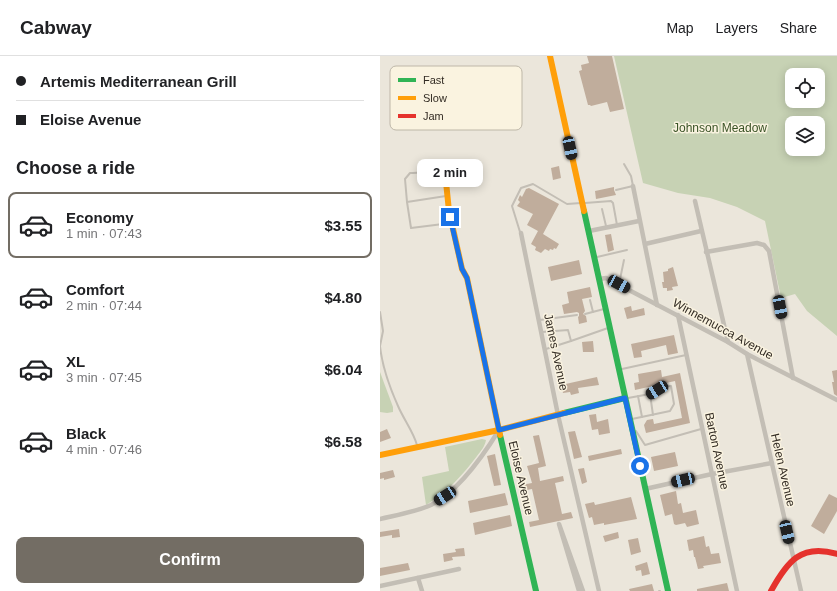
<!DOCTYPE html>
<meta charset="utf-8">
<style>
body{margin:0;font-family:Arial,sans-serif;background:#f2f2f2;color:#202124;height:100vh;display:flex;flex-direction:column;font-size:15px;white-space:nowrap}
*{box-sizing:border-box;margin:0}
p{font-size:13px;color:#757577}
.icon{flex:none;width:22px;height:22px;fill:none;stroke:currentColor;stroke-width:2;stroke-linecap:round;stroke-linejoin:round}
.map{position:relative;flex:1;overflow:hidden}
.side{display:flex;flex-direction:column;background:#fff;width:380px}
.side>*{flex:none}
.hud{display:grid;align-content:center;height:88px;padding:0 16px;background:#fff}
.controls{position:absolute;left:405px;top:12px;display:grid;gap:8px}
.controls a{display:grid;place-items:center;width:40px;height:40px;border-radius:8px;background:#fff;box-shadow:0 2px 10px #0003;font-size:20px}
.end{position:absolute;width:18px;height:18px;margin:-9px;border:5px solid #1a73e8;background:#fff;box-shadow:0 0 0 2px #fff}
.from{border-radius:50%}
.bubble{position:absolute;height:28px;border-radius:8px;background:#fff;box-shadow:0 2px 10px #0003;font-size:13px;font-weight:600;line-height:28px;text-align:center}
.car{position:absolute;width:12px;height:24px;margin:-12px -6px;border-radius:5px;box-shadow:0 0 3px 1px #0007;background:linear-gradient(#222 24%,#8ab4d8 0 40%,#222 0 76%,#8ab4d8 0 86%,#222 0)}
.hud b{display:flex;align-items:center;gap:14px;height:38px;font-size:15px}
.hud b+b{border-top:1px solid #e0e0e0}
.hud i{width:10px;height:10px;background:#202124}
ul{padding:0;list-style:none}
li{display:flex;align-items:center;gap:12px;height:66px;margin:0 8px 6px;padding:0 8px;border:2px solid transparent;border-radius:8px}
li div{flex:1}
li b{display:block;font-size:15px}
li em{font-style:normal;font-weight:600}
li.on{border-color:#736d64}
li>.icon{width:36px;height:36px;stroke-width:1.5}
h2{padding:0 16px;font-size:18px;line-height:48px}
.button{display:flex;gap:8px;margin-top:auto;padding:8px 16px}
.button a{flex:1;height:46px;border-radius:8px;background:#736d64;color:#fff;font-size:16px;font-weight:600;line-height:46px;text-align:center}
header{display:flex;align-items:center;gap:24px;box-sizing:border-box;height:56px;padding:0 20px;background:#fff;border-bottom:1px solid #e0e0e0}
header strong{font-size:19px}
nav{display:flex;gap:22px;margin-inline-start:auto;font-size:14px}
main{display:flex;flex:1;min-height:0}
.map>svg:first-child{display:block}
.green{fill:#c7d2b4;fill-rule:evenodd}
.building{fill:#c0ad9c}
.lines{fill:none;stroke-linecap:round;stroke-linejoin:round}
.lane{stroke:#c3beb5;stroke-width:2}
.street{stroke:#c3beb5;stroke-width:4.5}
.fast{stroke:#30b455;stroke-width:6}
.slow{stroke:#ff9f0a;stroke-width:6}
.jam{stroke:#e5322d;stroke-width:6}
.route{stroke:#1a73e8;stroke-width:5}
.labels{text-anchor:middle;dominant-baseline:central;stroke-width:3;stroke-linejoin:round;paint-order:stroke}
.park-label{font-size:12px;fill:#3a5326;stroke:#faf3e0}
.street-label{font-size:12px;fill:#332c24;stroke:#faf3e0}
.key{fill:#faf3e0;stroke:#beb7a8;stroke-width:1}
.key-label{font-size:11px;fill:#332c24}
</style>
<header>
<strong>Cabway</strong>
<nav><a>Map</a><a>Layers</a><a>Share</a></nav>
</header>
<main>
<section class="side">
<div class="hud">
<b><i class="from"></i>Artemis Mediterranean Grill</b>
<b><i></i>Eloise Avenue</b>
</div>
<h2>Choose a ride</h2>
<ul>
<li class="on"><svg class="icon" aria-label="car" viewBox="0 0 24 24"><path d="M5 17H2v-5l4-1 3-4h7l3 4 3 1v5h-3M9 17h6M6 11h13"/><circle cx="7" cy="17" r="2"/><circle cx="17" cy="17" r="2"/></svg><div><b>Economy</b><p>1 min · 07:43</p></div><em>$3.55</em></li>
<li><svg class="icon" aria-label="car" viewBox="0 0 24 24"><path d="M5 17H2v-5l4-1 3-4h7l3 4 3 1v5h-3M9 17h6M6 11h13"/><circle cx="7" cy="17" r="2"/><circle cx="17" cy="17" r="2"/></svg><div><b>Comfort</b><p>2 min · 07:44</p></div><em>$4.80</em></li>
<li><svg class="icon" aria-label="car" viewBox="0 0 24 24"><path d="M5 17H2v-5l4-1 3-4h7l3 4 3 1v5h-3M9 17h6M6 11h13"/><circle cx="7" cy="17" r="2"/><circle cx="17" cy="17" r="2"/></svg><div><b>XL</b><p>3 min · 07:45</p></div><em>$6.04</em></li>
<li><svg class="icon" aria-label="car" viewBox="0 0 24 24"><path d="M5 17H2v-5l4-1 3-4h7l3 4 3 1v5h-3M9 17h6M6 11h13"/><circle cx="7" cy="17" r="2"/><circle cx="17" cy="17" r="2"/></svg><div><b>Black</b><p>4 min · 07:46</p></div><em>$6.58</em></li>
</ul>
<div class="button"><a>Confirm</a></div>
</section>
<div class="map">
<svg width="457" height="535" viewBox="0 0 457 535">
<rect width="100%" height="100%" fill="#ebe6db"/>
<g class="green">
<path d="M234 0H457V280L427 255 415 238 401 242 385 165 357 151 330 142 298 137 263 127ZM412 19H438V45H412ZM412 67H438V93H412Z"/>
<path d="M0 316 13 351V356L7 357 0 356Z"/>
<path d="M102 383 106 384C105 390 101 395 97 400 82 420 67 436 46 449L42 421 69 415 65 391Z"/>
</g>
<g class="building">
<path d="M207 0H232L244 53 230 56 227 46 211 50 210 49H208L199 15 202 14 201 9 209 7Z"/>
<path d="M179 110 181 122 173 124 171 112Z"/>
<path d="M234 131V134L236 139 216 143 215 135Z"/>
<path d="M149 132 179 148 163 178 179 188 176 193 174 192 173 194 170 193 169 195 165 193 161 197 155 194 156 191 151 188 158 175 147 169 153 158 137 150 140 146 138 144 140 139 142 141 146 133Z"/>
<path d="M231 178 234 194 228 196 225 179Z"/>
<path d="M199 204 202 218 171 225 168 211Z"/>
<path d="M293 211 298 230 292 231 293 234 287 235V232H283L282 226H284L283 216 288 215V213Z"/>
<path d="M210 231 212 241 202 243 205 255 203 258 206 260 207 266 199 268 198 261 199 260V257L197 256 184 258 182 249 189 247 187 236Z"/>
<path d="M251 250 252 255 264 252 265 259 247 263 244 252Z"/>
<path d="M294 279 298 297 288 299 286 289 261 295 262 301 254 302 251 288Z"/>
<path d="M213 285 214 296H203L202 286Z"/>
<path d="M281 314 282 321 300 317 310 367 266 377 264 369 267 364 273 363 274 368 302 362 295 325 255 334 254 327 259 326 258 318Z"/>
<path d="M457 314V340L454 338 452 326H454L452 315Z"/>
<path d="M217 321 219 329 198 332 199 337 191 339 190 336 183 337 181 329Z"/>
<path d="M216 358 217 366 228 363 230 377 219 379 218 373 212 374 209 359Z"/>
<path d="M7 373 11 382 0 386V376Z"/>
<path d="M195 375 202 401 194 403 188 376Z"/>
<path d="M159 379 166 410 158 412 160 425 183 420 184 425 175 427 182 458 191 456 193 462 150 471 149 466 159 464 152 433 142 435 141 429 152 427 147 410 159 407 153 380Z"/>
<path d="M241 393 242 398 209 405 208 400Z"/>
<path d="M295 396 298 410 274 415 271 401Z"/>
<path d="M115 398 121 429 114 430 107 400Z"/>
<path d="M204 412 207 426 202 428 198 413Z"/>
<path d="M13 414 15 421 4 424V422L0 423V417Z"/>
<path d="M296 435 298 448 301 447 303 457 316 454 319 468 307 471 305 467 296 469 294 468 292 458 285 460 280 439Z"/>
<path d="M125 437 128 449 90 457 88 445Z"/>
<path d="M449 438 457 442V455L444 478 431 470Z"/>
<path d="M251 441 257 463 224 469V467L214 469 212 461 209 462 205 448 214 446 215 449Z"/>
<path d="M130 459 132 470 95 479 93 467Z"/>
<path d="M19 473 20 481 12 482V479L0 481V476Z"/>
<path d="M238 476 239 482 225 486 223 480Z"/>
<path d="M324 480 326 491 329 490 331 498 339 497 341 507 323 510 324 512 318 513 315 501H314L313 494 309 495 307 484Z"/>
<path d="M258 482 261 496 251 499 248 484Z"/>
<path d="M84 492 85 500 72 501 73 504 64 506 63 498 76 496 75 493Z"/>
<path d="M267 506 270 518 262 520 261 514 256 515 255 510Z"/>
<path d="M28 507 30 514 0 520V512Z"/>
<path d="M347 527 349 535H317V533Z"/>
<path d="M272 528 274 535H250L249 533Z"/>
</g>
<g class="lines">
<g class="lane">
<path d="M236 134 253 130 251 120 244 108"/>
<path d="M66 140 27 146 31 172 71 167"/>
<path d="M27 146 25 123 30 117C43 117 56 114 65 125"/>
<path d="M205 147 231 145 233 147 237 169"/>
<path d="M222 153 226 170"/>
<path d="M140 176 132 150 141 132 153 128 187 148 201 147"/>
<path d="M217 201 247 194"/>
<path d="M239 228 244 204"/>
<path d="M210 244 213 256"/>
<path d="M0 256 3 275 0 290"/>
<path d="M205 258 224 253"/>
<path d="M160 264 197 259"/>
<path d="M162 276 188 274 191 285 228 272"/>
<path d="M0 290C2 309 10 332 18 350 24 364 33 375 37 389"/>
<path d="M166 293 191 285"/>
<path d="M242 313 306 299"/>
<path d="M258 340 262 361"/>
<path d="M248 342 270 338 273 359"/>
<path d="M252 363 290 355 294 348 291 330H284L270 338"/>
<path d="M256 375 265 389 321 373"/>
<path d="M279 535H280"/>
</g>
<g class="street">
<path d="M253 130 277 249"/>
<path d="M315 145 348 286"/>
<path d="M209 175 259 165"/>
<path d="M141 177 178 359 219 535"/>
<path d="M265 188 321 175"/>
<path d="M326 196 377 187 384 189 389 195 413 322"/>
<path d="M219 223 226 222 348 286 367 298 457 344"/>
<path d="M298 259 357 535"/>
<path d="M367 298 421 535"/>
<path d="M265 433 332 418 392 407"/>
<path d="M0 463C17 459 35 456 51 449 79 435 103 400 119 374"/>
<path d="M38 522 42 535"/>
<path d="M0 530 79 513"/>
<path d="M199 535 179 468 203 535"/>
</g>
<g class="fast">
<path d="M204 155 288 535"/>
<path d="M184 357 245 342"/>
<path d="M120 379 156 535"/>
</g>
<g class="slow">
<path d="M170 0 204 155"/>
<path d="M66 126 69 155 82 213 87 222 120 379"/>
<path d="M0 399 119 374 184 357"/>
</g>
<path class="jam" d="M391 535C407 506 421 487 457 498"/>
</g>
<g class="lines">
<path class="route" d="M70 161 82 213 87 222 119 374 245 342 260 410"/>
</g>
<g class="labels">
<g class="park-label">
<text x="340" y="72">Johnson Meadow</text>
</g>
<g class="street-label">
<text transform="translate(343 273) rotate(29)">Winnemucca Avenue</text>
<text transform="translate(176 296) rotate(78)">James Avenue</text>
<text transform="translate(337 395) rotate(78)">Barton Avenue</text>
<text transform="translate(403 414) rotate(77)">Helen Avenue</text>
<text transform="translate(141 422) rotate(77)">Eloise Avenue</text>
</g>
</g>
<rect x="10" y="10" width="132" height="64" rx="6" class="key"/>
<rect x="18" y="22" width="18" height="4" fill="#30b455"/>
<rect x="18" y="40" width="18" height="4" fill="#ff9f0a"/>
<rect x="18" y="58" width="18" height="4" fill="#e5322d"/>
<g class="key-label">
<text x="43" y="28">Fast</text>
<text x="43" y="46">Slow</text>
<text x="43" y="64">Jam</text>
</g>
</svg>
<div class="controls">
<a><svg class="icon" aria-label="locate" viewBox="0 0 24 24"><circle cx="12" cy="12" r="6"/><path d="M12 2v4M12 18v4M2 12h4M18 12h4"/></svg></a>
<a><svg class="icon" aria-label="layers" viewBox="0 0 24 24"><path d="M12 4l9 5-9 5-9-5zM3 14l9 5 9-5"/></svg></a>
</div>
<i class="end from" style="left:260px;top:410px"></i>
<i class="end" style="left:70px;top:161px"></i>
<div class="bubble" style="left:37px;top:103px;width:66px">2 min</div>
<i class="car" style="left:190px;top:92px;rotate:168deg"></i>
<i class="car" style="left:239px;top:228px;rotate:118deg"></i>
<i class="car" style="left:400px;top:251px;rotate:169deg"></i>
<i class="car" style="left:277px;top:334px;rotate:238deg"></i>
<i class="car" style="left:303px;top:424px;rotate:257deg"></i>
<i class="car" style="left:65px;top:440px;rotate:237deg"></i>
<i class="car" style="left:407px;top:476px;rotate:167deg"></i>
</div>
</main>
